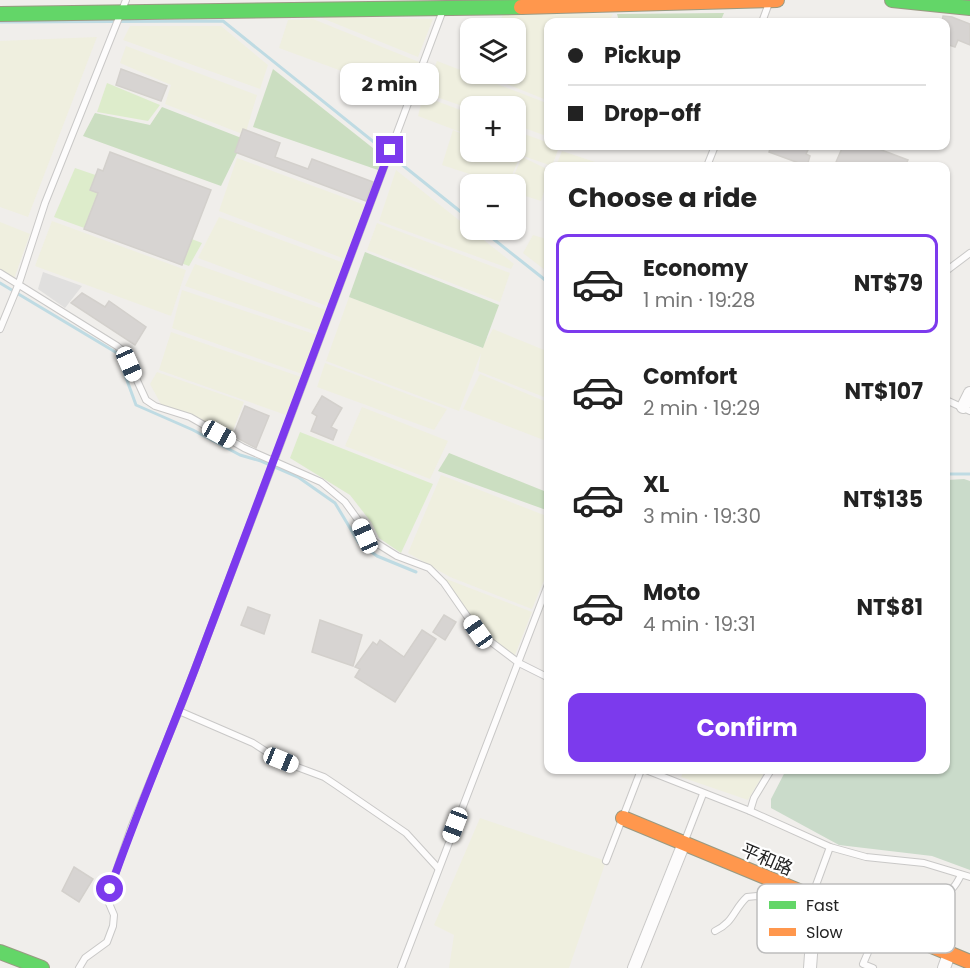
<!DOCTYPE html>
<meta charset="utf-8">
<style>
body{margin:0;font-family:Poppins,"Noto Sans TC",sans-serif;background:#f2f2f2;color:#222;height:100vh;display:flex;flex-direction:column;font-size:22px;white-space:nowrap}
*{box-sizing:border-box;margin:0}
p{font-size:20px;color:#767676}
.icon{flex:none;width:33px;height:33px;fill:none;stroke:currentColor;stroke-width:2;stroke-linecap:round;stroke-linejoin:round}
.map{position:relative;flex:1;overflow:hidden}
.sheet{position:absolute;left:544px;top:162px;width:406px;height:612px;display:flex;flex-direction:column;background:#fff;border-radius:12px;box-shadow:0 2px 4px #0004}
.sheet>*{flex:none}
.banner{position:absolute;left:544px;top:18px;width:406px;height:132px;border-radius:12px;box-shadow:0 2px 4px #0004;display:grid;align-content:center;height:132px;padding:0 24px;background:#fff}
.tools{position:absolute;left:460px;top:18px;display:grid;gap:12px}
.tools a{display:grid;place-items:center;width:66px;height:66px;border-radius:12px;background:#fff;box-shadow:0 2px 4px #0004;font-size:30px}
.end{position:absolute;width:27px;height:27px;margin:-14px;border:8px solid #7c3aed;background:#fff;box-shadow:0 0 0 3px #fff}
.from{border-radius:50%}
.bubble{position:absolute;height:42px;border-radius:12px;background:#fff;box-shadow:0 2px 4px #0004;font-size:20px;font-weight:700;line-height:42px;text-align:center}
.car{position:absolute;width:18px;height:36px;margin:-18px -9px;border-radius:8px;box-shadow:0 0 4px 2px #0007;background:linear-gradient(#fff 24%,#345 0 40%,#fff 0 76%,#345 0 86%,#fff 0)}
.banner b{display:flex;align-items:center;gap:21px;height:57px;font-size:22px}
.banner b+b{border-top:2px solid #e0e0e0}
.banner i{width:15px;height:15px;background:#222}
ul{padding:0;list-style:none}
li{display:flex;align-items:center;gap:18px;height:99px;margin:0 12px 9px;padding:0 12px;border:3px solid transparent;border-radius:12px}
li div{flex:1}
li b{display:block;font-size:22px}
li em{font-style:normal;font-weight:700}
li.current{border-color:#7c3aed}
li>.icon{width:54px;height:54px;stroke-width:1.5}
h2{padding:0 24px;font-size:27px;line-height:72px}
.cta{display:flex;gap:12px;margin-top:auto;padding:12px 24px}
.cta a{flex:1;height:69px;border-radius:12px;background:#7c3aed;color:#fff;font-size:24px;font-weight:700;line-height:69px;text-align:center}
.map>svg:first-child{display:block}
.farmland{fill:#efefdf}
.grass{fill:#ddeccb}
.forest{fill:#cbdec1}
.cemetery{fill:#cadbca}
.parking{fill:#e0dfde}
.lines{fill:none;stroke-linecap:round;stroke-linejoin:round}
.stream{stroke:#bfdbe3;stroke-width:3}
.building{fill:#d7d4d2;stroke:#d3d0cc;stroke-width:1.5}
.lane-casing{stroke:#c9c8c7;stroke-width:8}
.street-casing{stroke:#c9c8c7;stroke-width:14}
.fast-casing{stroke:#999a82;stroke-width:16}
.slow-casing{stroke:#999a82;stroke-width:16}
.lane{stroke:#fdfcfc;stroke-width:6}
.street{stroke:#fdfcfc;stroke-width:12}
.fast{stroke:#63d668;stroke-width:14}
.slow{stroke:#ff974d;stroke-width:14}
.route{stroke:#7c3aed;stroke-width:8}
.labels{text-anchor:middle;dominant-baseline:central;stroke-width:4.5;stroke-linejoin:round;paint-order:stroke}
.street-label{font-size:18px;fill:#222;stroke:#fff}
.key{fill:#fff;stroke:#bdbdbd;stroke-width:1.5}
.key-label{font-size:16px;fill:#222}
</style>
<div class="map">
<svg width="970" height="968" viewBox="0 0 970 968">
<rect width="100%" height="100%" fill="#f0eeeb"/>
<g class="farmland">
<path d="M503 14H613L609 22H549V101L482 74H516V28H498Z"/>
<path d="M317 16 433 19 418 57Z"/>
<path d="M313 19 419 62 407 95 279 48 288 20Z"/>
<path d="M130 26H221L268 65 260 89 123 40Z"/>
<path d="M97 37 28 217 0 207V41Z"/>
<path d="M126 46 257 95 245 135 165 104 171 85 120 63Z"/>
<path d="M437 61 549 104V137L516 125V106H471V109L425 93Z"/>
<path d="M423 96 471 114V136L418 116Z"/>
<path d="M453 130 471 138V152H502L519 159 508 184H500L442 165Z"/>
<path d="M516 131 549 143V146L559 147 552 166 512 152H516Z"/>
<path d="M562 151 607 166H556Z"/>
<path d="M522 157 549 170V176L541 201 516 193V184H510Z"/>
<path d="M237 158 365 205 345 259 219 211Z"/>
<path d="M396 170 514 264 511 269 379 221Z"/>
<path d="M219 217 344 263 327 306 198 258Z"/>
<path d="M52 221 186 270 171 316 35 266Z"/>
<path d="M0 222 30 234 14 279 0 273Z"/>
<path d="M377 223 510 273 500 302 367 250Z"/>
<path d="M533 235 549 240V273L523 253Z"/>
<path d="M195 264 326 310 318 332 185 286Z"/>
<path d="M182 290 317 335 302 374 172 328Z"/>
<path d="M349 297 482 348 493 329 549 352V399L478 371 481 353 459 411 326 361Z"/>
<path d="M171 332 301 377 286 415 159 370Z"/>
<path d="M325 363 447 409 434 430 317 387Z"/>
<path d="M157 372 244 402 230 438 162 406 150 384Z"/>
<path d="M480 374 549 403V442L463 409Z"/>
<path d="M362 407 448 441 430 479 345 446Z"/>
<path d="M441 475 549 517V568L532 609 450 577 408 553Z"/>
<path d="M441 577 532 612 513 660 478 629Z"/>
<path d="M684 770H766L748 800 681 777Z"/>
<path d="M480 818 606 861 569 968H449L454 935 434 925Z"/>
</g>
<g class="grass">
<path d="M107 83 160 105 148 121 97 112Z"/>
<path d="M75 168 113 181 104 205 202 243 189 266 54 217Z"/>
<path d="M300 432 433 484 401 553 379 538 371 522 350 495 290 458Z"/>
</g>
<g class="forest">
<path d="M724 13 720 22H622L619 21 617 14Z"/>
<path d="M273 69 383 156 378 170 253 127Z"/>
<path d="M162 107 244 139 221 186 83 136 95 113 150 125Z"/>
<path d="M365 252 499 305 483 348 349 297Z"/>
<path d="M449 453 549 493V511L438 471Z"/>
</g>
<path class="cemetery" d="M964 479 970 481V870L932 856 839 845 771 808V799L786 770H946L947 480Z"/>
<path class="parking" d="M43 272 82 286 65 308 38 289Z"/>
<g class="lines">
<g class="stream">
<path d="M0 22 223 21 471 220"/>
<path d="M482 230 549 283"/>
<path d="M0 283 117 353 136 405 193 430 240 455 261 461 298 477 335 503 359 543 377 556 416 572"/>
<path d="M946 474H970"/>
</g>
</g>
<g class="building">
<path d="M943 16 952 17 970 24V45L958 40 955 47 946 44V22H942Z"/>
<path d="M121 69 167 86 161 101 116 85Z"/>
<path d="M243 129 280 143 275 157 308 169 312 159 373 182 366 201 235 152Z"/>
<path d="M771 146H810L806 154 810 156 807 166 769 152Z"/>
<path d="M843 146H871L908 160 905 166H846L836 162Z"/>
<path d="M110 152 211 190 182 265 84 229 98 193 90 190 98 169 103 171Z"/>
<path d="M82 293 105 307 109 301 146 327 135 345 71 303Z"/>
<path d="M322 396 342 408 331 427 337 430 333 440 311 431 317 416 312 413Z"/>
<path d="M245 406 269 416 256 448 233 436Z"/>
<path d="M248 607 270 615 264 634 241 625Z"/>
<path d="M444 615 456 622 445 640 433 632Z"/>
<path d="M320 620 362 635 353 666 312 652Z"/>
<path d="M422 630 436 639 395 702 355 677 360 669 355 667 373 642 377 645 380 640 404 657Z"/>
<path d="M74 867 93 879 79 902 62 891Z"/>
</g>
<g class="lines">
<g class="lane-casing">
<g id="lane">
<path d="M762 22 769 3"/>
<path d="M707 166 715 146"/>
<path d="M946 271 970 253"/>
<path d="M0 273 117 346 124 352 146 400 155 406 190 417 244 448 321 482 345 502 358 520 365 536 397 556 429 568 444 583 478 632 519 663 549 678"/>
<path d="M0 329 19 283 45 203 126 0"/>
<path d="M946 400 970 411"/>
<path d="M179 711 253 743 281 761 324 777 336 785 406 833 438 868"/>
<path d="M646 770 750 811 830 847 866 857 924 863 970 877"/>
<path d="M750 811 754 798 771 770"/>
<path d="M684 843 703 794"/>
<path d="M606 861 641 770"/>
<path d="M812 896 830 847"/>
<path d="M784 924 796 913 814 914"/>
<path d="M715 931C734 922 733 910 747 897L757 896 796 913"/>
<path d="M899 932C909 919 919 906 933 898 950 888 951 895 961 875"/>
<path d="M79 968 85 958 107 942 113 926 114 915 108 901 110 889 131 828 179 711 271 469 443 10"/>
<path d="M401 968 549 582"/>
<path d="M873 968 863 964 869 950 887 929"/>
</g>
</g>
<g class="street-casing">
<g id="street">
<path d="M963 407 970 393"/>
<path d="M634 968 684 843"/>
<path d="M810 968 814 914 817 899"/>
<path d="M944 968 949 954"/>
</g>
</g>
<g class="fast-casing">
<g id="fast">
<path d="M892 0 970 8"/>
<path d="M0 14 521 7"/>
<path d="M0 952 42 968"/>
</g>
</g>
<g class="slow-casing">
<g id="slow">
<path d="M521 7 777 0"/>
<path d="M623 818 970 962"/>
</g>
</g>
<use href="#lane" class="lane"/>
<use href="#street" class="street"/>
<use href="#fast" class="fast"/>
<use href="#slow" class="slow"/>
</g>
<g class="lines">
<path class="route" d="M110 889C136 814 167 742 195 669 260 496 326 323 390 150"/>
</g>
<g class="labels">
<g class="street-label">
<text transform="translate(767 859) rotate(23)">平和路</text>
</g>
</g>
<rect x="757" y="884" width="198" height="69" rx="9" class="key"/>
<rect x="769" y="901" width="27" height="8" fill="#63d668"/>
<rect x="769" y="928" width="27" height="8" fill="#ff974d"/>
<g class="key-label">
<text x="806" y="911">Fast</text>
<text x="806" y="938">Slow</text>
</g>
</svg>
<div class="tools">
<a><svg class="icon" aria-label="layers" viewBox="0 0 24 24"><path d="M12 4l9 5-9 5-9-5zM3 14l9 5 9-5"/></svg></a>
<a>+</a>
<a>−</a>
</div>
<i class="end from" style="left:110px;top:889px"></i>
<i class="end" style="left:390px;top:150px"></i>
<div class="bubble" style="left:340px;top:63px;width:99px">2 min</div>
<i class="car" style="left:129px;top:364px;rotate:156deg"></i>
<i class="car" style="left:219px;top:434px;rotate:119deg"></i>
<i class="car" style="left:365px;top:536px;rotate:336deg"></i>
<i class="car" style="left:478px;top:632px;rotate:325deg"></i>
<i class="car" style="left:281px;top:760px;rotate:112deg"></i>
<i class="car" style="left:455px;top:825px;rotate:201deg"></i>
<div class="banner">
<b><i class="from"></i>Pickup</b>
<b><i></i>Drop-off</b>
</div>
<section class="sheet">
<h2>Choose a ride</h2>
<ul>
<li class="current"><svg class="icon" aria-label="car" viewBox="0 0 24 24"><path d="M5 17H2v-5l4-1 3-4h7l3 4 3 1v5h-3M9 17h6M6 11h13"/><circle cx="7" cy="17" r="2"/><circle cx="17" cy="17" r="2"/></svg><div><b>Economy</b><p>1 min · 19:28</p></div><em>NT$79</em></li>
<li><svg class="icon" aria-label="car" viewBox="0 0 24 24"><path d="M5 17H2v-5l4-1 3-4h7l3 4 3 1v5h-3M9 17h6M6 11h13"/><circle cx="7" cy="17" r="2"/><circle cx="17" cy="17" r="2"/></svg><div><b>Comfort</b><p>2 min · 19:29</p></div><em>NT$107</em></li>
<li><svg class="icon" aria-label="car" viewBox="0 0 24 24"><path d="M5 17H2v-5l4-1 3-4h7l3 4 3 1v5h-3M9 17h6M6 11h13"/><circle cx="7" cy="17" r="2"/><circle cx="17" cy="17" r="2"/></svg><div><b>XL</b><p>3 min · 19:30</p></div><em>NT$135</em></li>
<li><svg class="icon" aria-label="car" viewBox="0 0 24 24"><path d="M5 17H2v-5l4-1 3-4h7l3 4 3 1v5h-3M9 17h6M6 11h13"/><circle cx="7" cy="17" r="2"/><circle cx="17" cy="17" r="2"/></svg><div><b>Moto</b><p>4 min · 19:31</p></div><em>NT$81</em></li>
</ul>
<div class="cta"><a>Confirm</a></div>
</section>
</div>
